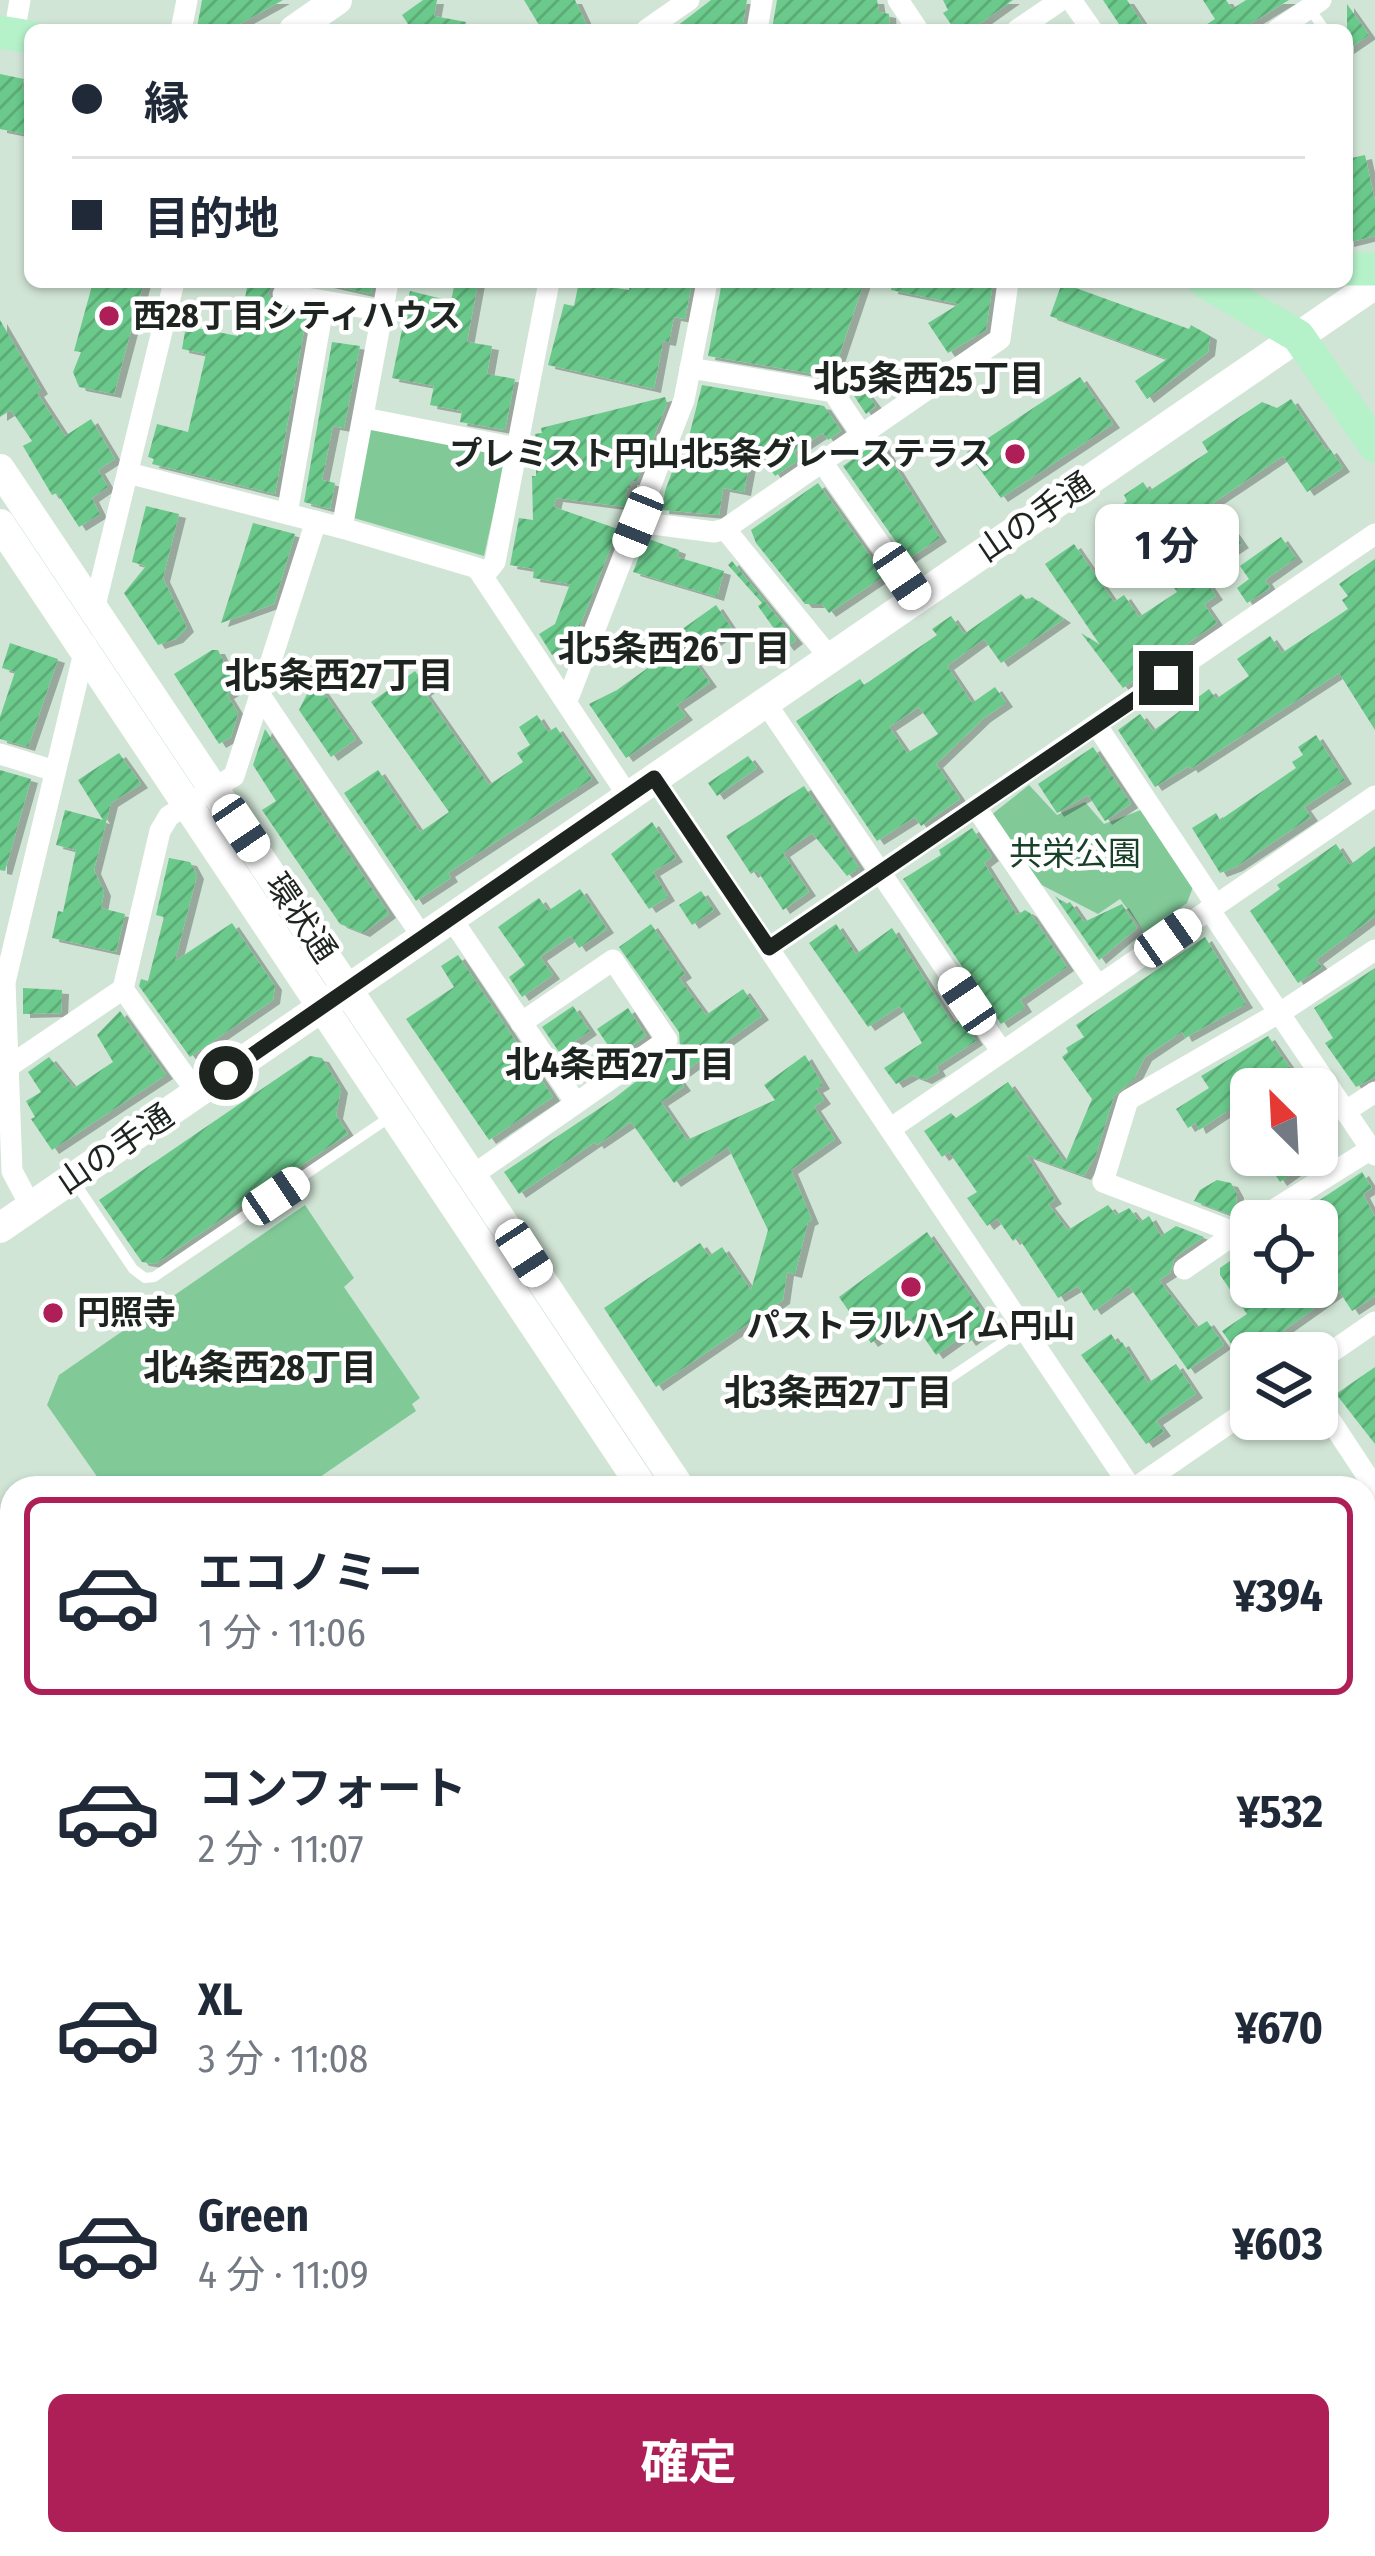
<!DOCTYPE html>
<html lang="ja">
<meta charset="utf-8">
<style>
body{margin:0;font-family:"Fira Sans Condensed","Noto Sans JP",sans-serif;background:#f2f2f3;color:#1f2937;height:100vh;display:flex;flex-direction:column;font-size:45px;white-space:nowrap}
*{box-sizing:border-box;margin:0}
p{font-size:39px;color:#747a83}
.icon{flex:none;width:66px;height:66px;fill:none;stroke:currentColor;stroke-width:2;stroke-linecap:round;stroke-linejoin:round}
.map{position:relative;flex:1;overflow:hidden}
.details{position:absolute;left:0px;top:1476px;width:1377px;height:1080px;display:flex;flex-direction:column;background:#fff;border-radius:36px 36px 0 0;box-shadow:0 3px 9px #0004}
.details>*{flex:none}
.banner{position:absolute;left:24px;top:24px;width:1329px;height:264px;border-radius:18px;box-shadow:0 3px 9px #0004;display:grid;align-content:center;height:264px;padding:0 48px;background:#fff}
.needle{width:78px;rotate:336deg}
.fabs{position:absolute;left:1230px;top:1068px;display:grid;gap:24px}
.fabs a{display:grid;place-items:center;width:108px;height:108px;border-radius:18px;background:#fff;box-shadow:0 3px 9px #0004;font-size:60px}
.end{position:absolute;width:54px;height:54px;margin:-27px;border:15px solid #1e2520;background:#fff;box-shadow:0 0 0 6px #fff}
.from{border-radius:50%}
.bubble{position:absolute;height:84px;border-radius:18px;background:#fff;box-shadow:0 3px 9px #0004;font-size:39px;font-weight:700;line-height:84px;text-align:center}
.car{position:absolute;width:36px;height:72px;margin:-36px -18px;border-radius:15px;box-shadow:0 0 9px 3px #0007;background:linear-gradient(#fff 24%,#345 0 40%,#fff 0 76%,#345 0 86%,#fff 0)}
.banner b{display:flex;align-items:center;gap:42px;height:114px;font-size:45px}
.banner b+b{border-top:3px solid #e0e1e3}
.banner i{width:30px;height:30px;background:#1f2937}
ul{padding:21px 0 0;list-style:none}
li{display:flex;align-items:center;gap:36px;height:198px;margin:0 24px 18px;padding:0 24px;border:6px solid transparent;border-radius:18px}
li div{flex:1}
li b{display:block;font-size:45px}
li em{font-style:normal;font-weight:700}
li.current{border-color:#ae1f57}
li>.icon{width:108px;height:108px;stroke-width:1.5}
.button{display:flex;gap:24px;margin-top:auto;padding:24px 48px}
.button a{flex:1;height:138px;border-radius:18px;background:#ae1f57;color:#fff;font-size:48px;font-weight:700;line-height:138px;text-align:center}
.map>svg:first-child{display:block}
.park{fill:#81ca98}
.building{fill:url(#building-hatch);fill-rule:evenodd;filter:url(#shadow)}
.lines{fill:none;stroke-linecap:round;stroke-linejoin:round}
.lane{stroke:#fff;stroke-width:10}
.street{stroke:#fff;stroke-width:21}
.secondary{stroke:#fff;stroke-width:30}
.primary{stroke:#b5f1c9;stroke-width:33}
.route{stroke:#1e2520;stroke-width:15}
.poi-dot{fill:#ae1f57;stroke:#fff;stroke-width:4.5}
.labels{text-anchor:middle;dominant-baseline:central;stroke-width:9;stroke-linejoin:round;paint-order:stroke}
.poi-label{font-size:33px;font-weight:bold;fill:#1e2520;stroke:#fff;text-anchor:start}
.street-label{font-size:33px;fill:#1e2520;stroke:#fff}
.park-label{font-size:33px;fill:#194128;stroke:#fff}
.neighbourhood-label{font-size:36px;font-weight:bold;fill:#1e2520;stroke:#fff}
</style>
<div class="map">
<svg width="1375" height="2556" viewBox="0 0 1375 2556">
<defs>
<pattern id="building-hatch" width="6" height="6" patternUnits="userSpaceOnUse" patternTransform="scale(3)"><rect width="6" height="6" fill="#6bc98b"/><path d="M-1 1l2-2M0 6l6-6M5 7l2-2" fill="none" stroke="#5cac78"/></pattern>
<filter id="shadow"><feDropShadow dx="7" dy="4" stdDeviation="0" flood-color="#0004"/></filter>
</defs>
<rect width="100%" height="100%" fill="#d1e5d6"/>
<g class="park">
<path d="M369 424 507 452 484 556 354 518Z"/>
<path d="M1029 785 1057 815 1085 802 1104 824 1141 810 1193 887 1187 903 1145 933 1120 899 1098 914 1032 880 986 819Z"/>
<path d="M305 1205 354 1278 344 1287 420 1398 412 1404 416 1411 304 1488H105L47 1405 59 1375Z"/>
<path d="M786 2544H858L866 2556H769Z"/>
</g>
<g class="building">
<path d="M202 0H283L229 30 197 28Z"/>
<path d="M423 0H437L434 16 466 22 465 30H412L402 15Z"/>
<path d="M524 0H575L589 30H542Z"/>
<path d="M711 0H747L742 28 672 30Z"/>
<path d="M777 0H877L879 12 889 14 890 30 772 29Z"/>
<path d="M943 0H1013L971 30H955L943 13 948 10Z"/>
<path d="M1103 0H1127L1147 30H1123Z"/>
<path d="M1203 0H1226L1232 9 1246 0H1289L1240 30H1198L1215 19Z"/>
<path d="M1347 4 1369 35 1347 50Z"/>
<path d="M0 74 24 79 22 88 30 90V135L0 129Z"/>
<path d="M1365 155 1375 201V236L1347 243V159Z"/>
<path d="M93 282H144L114 394 79 387 73 372 81 352 74 351Z"/>
<path d="M248 282H275L268 293 273 305 307 313 275 494 152 464 154 459 148 457 157 424 188 432 206 354 182 349 186 326 238 336Z"/>
<path d="M318 282H373L371 294Z"/>
<path d="M455 282H478L467 342 492 346 487 374 515 379 505 430 460 422 462 411 430 405 434 386 392 378 410 291 451 301Z"/>
<path d="M579 282 629 290 630 282H692L685 319 674 317 669 342 663 341 654 389 548 365 564 304 574 306Z"/>
<path d="M722 282H864L832 377 708 356Z"/>
<path d="M892 282H993L986 330 948 353 928 323 959 304 891 290Z"/>
<path d="M1062 283 1189 329 1191 325 1210 336 1208 352 1147 399 1135 381 1167 359 1050 316Z"/>
<path d="M0 320 41 390 37 393 65 436 91 419 115 459 98 470 108 487 92 498 100 514 79 527 57 493 52 495 23 446 32 441 11 410 0 417Z"/>
<path d="M332 342 360 346 344 428 333 426 322 480 335 483 330 509 304 502Z"/>
<path d="M1080 377 1113 424 1001 498 967 452Z"/>
<path d="M702 385 824 406 841 431 828 440 823 433 794 452 799 460 775 476 753 444 744 492 723 488 719 515 662 510 665 491 679 453 682 464Z"/>
<path d="M854 385H860L876 406 866 414 849 388Z"/>
<path d="M665 397 667 403 637 481H630V488H627L626 507 556 498 554 507 618 529 578 631 574 630 569 644 552 655 539 634 555 624 570 584 533 578 534 569 510 565 519 518 533 520 532 476H536V462L542 463 535 434 542 433 541 428Z"/>
<path d="M1291 399 1327 451 1330 449 1343 468 1307 492 1283 456 1213 503 1242 544 1200 572 1216 596 1204 604 1217 623 1123 688 1081 633 1100 645 1045 564 1074 544 1114 602 1124 595 1139 617 1177 592 1142 543 1138 547 1122 525 1131 520 1121 506 1127 501 1124 495 1143 482 1149 491 1208 452 1202 442 1262 402 1277 408Z"/>
<path d="M879 441 940 538 908 559 843 466Z"/>
<path d="M818 483 884 576 829 613 822 604H805L756 543 751 530Z"/>
<path d="M146 506 179 514 163 578 187 628 176 639 158 645 124 593 146 566 132 562Z"/>
<path d="M253 523 295 534 274 604 221 623Z"/>
<path d="M1281 537 1296 558 1265 580 1270 588 1247 603 1237 588 1249 579 1240 566Z"/>
<path d="M646 538 679 550 677 557 724 571 717 597 633 572Z"/>
<path d="M1375 559V730L1339 673 1191 769 1189 766 1155 787 1118 730 1140 714 1153 731 1209 689 1216 699 1249 676 1237 659 1270 636 1282 653 1348 609 1342 600 1348 596 1339 584Z"/>
<path d="M732 561 796 640 787 647 758 606 762 603 728 565Z"/>
<path d="M1021 594 1027 600 1032 597 1064 619 1001 663 984 639 947 666 972 703 995 687 1006 703 984 718 936 764 960 799 921 826 915 817 877 841 796 721 860 679 864 685 937 635 932 629 951 616 964 634ZM919 707 938 734 907 753 889 727Z"/>
<path d="M716 605 732 629 692 658 710 683 677 705 686 716 626 758 589 704 617 690 688 639 681 630Z"/>
<path d="M10 643 58 659 28 747 0 739V717L15 672 2 668Z"/>
<path d="M212 650H218L237 689 227 695 238 713 231 737 219 744 174 674Z"/>
<path d="M415 671 428 689 424 692 489 785 523 762 517 753 530 745 519 727 537 715 548 732 556 727 592 779 448 873 451 878 416 901 344 793 378 770 420 832 449 812 371 702Z"/>
<path d="M317 683 356 739 331 757 299 710 308 692Z"/>
<path d="M265 729 389 914 363 933 340 924 262 810 276 801 253 765Z"/>
<path d="M1316 735 1345 780 1304 807 1311 817 1236 867 1220 873 1192 828 1216 813 1220 820 1296 768 1292 762 1303 755 1298 747Z"/>
<path d="M1093 747 1131 804 1105 821 1088 795 1057 813 1038 784Z"/>
<path d="M119 753 141 784 111 803 94 870 104 892 101 908 125 914 116 952 52 938 58 911 63 912 76 850 56 845 65 810 103 820 78 780Z"/>
<path d="M748 756 757 768 717 796 708 783Z"/>
<path d="M0 770 31 779 5 871 0 870Z"/>
<path d="M804 786 859 868 847 876 812 833 783 853 809 892 783 910 757 870 751 874 726 836Z"/>
<path d="M652 822 676 858 653 872 668 897 649 909 611 854Z"/>
<path d="M972 828 992 857 984 863 1017 915 1025 910 1030 913 1067 967 1020 1000 1025 1008 1001 1024 903 879 941 855 939 850Z"/>
<path d="M1336 844 1350 865 1375 846V916L1316 960 1322 967 1298 983 1250 911 1280 889 1277 885Z"/>
<path d="M169 858 190 862 197 875 175 961 232 923 275 986 273 1000 190 1057 139 986 141 979 148 981 164 917 156 915Z"/>
<path d="M580 889 607 929 579 948 571 936 540 957 553 975 522 997 509 977 525 965 498 927 539 898 548 911Z"/>
<path d="M701 891 714 910 692 925 679 905Z"/>
<path d="M1055 896 1066 904 1070 902 1084 922 1122 904 1137 928 1099 960Z"/>
<path d="M651 924 685 974 679 978 706 1015 743 989 762 1016 677 1077 684 1087 661 1102 687 1140 775 1100 764 1085 805 1055 823 1085 816 1089 824 1100 814 1107 835 1139 791 1170 812 1220 808 1222 795 1274 787 1272 783 1300 656 1387 604 1308 700 1243 709 1256 722 1247 751 1290 768 1230 728 1147 674 1183 631 1122 597 1145 595 1142 519 1194 504 1172 612 1100 680 1047 679 1032 619 947Z"/>
<path d="M836 924 856 954 892 928 953 1024 961 1019 976 1041 936 1067 939 1072 925 1080 912 1075 896 1084 884 1068 922 1043 900 1006 868 1027 809 943Z"/>
<path d="M1205 937 1246 1004 1185 1038 1182 1032 1145 1057 1134 1079 1114 1096 1096 1155 1084 1176 1026 1155 1055 1200 1048 1204 1068 1230 1108 1205 1116 1215 1129 1208 1140 1222 1149 1216 1161 1236 1176 1226 1204 1237 1175 1257 1170 1273 1159 1280 1196 1328 1207 1321 1224 1345 1188 1370 1129 1286 1094 1311 1078 1286 1058 1298 1018 1237 1013 1241 997 1218 987 1226 967 1198 977 1192 949 1152 942 1157 924 1131 951 1113 956 1118 1008 1082 1065 1163 1092 1099 1062 1057 1068 1052 1066 1048 1084 1037 1076 1025Z"/>
<path d="M458 955 553 1097 489 1140 406 1019 454 987 441 966Z"/>
<path d="M1375 968V1077L1356 1087 1325 1043 1333 1038 1314 1008Z"/>
<path d="M23 988 62 990 61 1013 23 1014Z"/>
<path d="M573 1006 590 1031 559 1052 542 1027Z"/>
<path d="M628 1008 646 1036 616 1057 597 1029Z"/>
<path d="M120 1011 166 1075 52 1150 31 1119 35 1117 26 1101 41 1092 28 1072 49 1057 74 1088 113 1062 97 1035Z"/>
<path d="M1268 1036 1290 1068 1259 1089H1251V1095L1199 1130 1196 1123 1188 1128 1176 1109 1209 1088 1201 1076Z"/>
<path d="M310 1056 322 1058 341 1089 336 1115 348 1134 155 1264 142 1262 99 1200Z"/>
<path d="M1262 1155H1318L1280 1182Z"/>
<path d="M1362 1172 1372 1188 1363 1194 1375 1217V1296L1352 1311 1339 1291 1284 1330 1288 1336 1262 1353H1251V1372L1222 1331 1247 1314 1220 1275V1268L1251 1246V1287H1336L1317 1258V1221H1288Z"/>
<path d="M1217 1180 1231 1183 1237 1194 1236 1203 1247 1207 1244 1212 1234 1216 1194 1201 1200 1190Z"/>
<path d="M927 1232 992 1326 969 1342 964 1335 936 1355 910 1317 871 1343 839 1297Z"/>
<path d="M1111 1334 1118 1344 1122 1342 1148 1383 1176 1364 1196 1394 1156 1421 1164 1432 1146 1444 1081 1355Z"/>
<path d="M1375 1367V1444L1336 1394Z"/>
</g>
<g class="lines">
<g class="lane">
<path d="M1309 8 1325 30"/>
<path d="M74 1181 133 1269 145 1278 154 1277 393 1115"/>
<path d="M932 1390 1024 1328"/>
<path d="M1014 2556 1032 2544"/>
</g>
<g class="street">
<path d="M898 0 918 30"/>
<path d="M1071 0 1092 30"/>
<path d="M181 30 187 0"/>
<path d="M646 30 689 0"/>
<path d="M757 30 762 0"/>
<path d="M1017 30 1061 0"/>
<path d="M1277 30 1321 0"/>
<path d="M14 34 20 0"/>
<path d="M283 294 383 311"/>
<path d="M690 368 833 392 862 435"/>
<path d="M364 418 517 448"/>
<path d="M822 462 917 597"/>
<path d="M128 473 342 528 477 568 628 796"/>
<path d="M287 514 324 302"/>
<path d="M638 522 714 532 725 529 1000 339 1008 282"/>
<path d="M342 528 388 282"/>
<path d="M725 529 830 658"/>
<path d="M483 577 495 562 549 282"/>
<path d="M93 614 174 282"/>
<path d="M260 695 423 938"/>
<path d="M567 701 684 400 707 282"/>
<path d="M765 702 1002 1052"/>
<path d="M1097 726 1216 905"/>
<path d="M0 754 55 771"/>
<path d="M654 778 1131 1488"/>
<path d="M977 809 1098 986"/>
<path d="M1209 909 1375 1155"/>
<path d="M451 918 576 1103"/>
<path d="M769 948 1375 534"/>
<path d="M8 1067 123 989"/>
<path d="M197 1093 123 989 160 831 169 816 234 776 316 521"/>
<path d="M1346 1111 1375 1092"/>
<path d="M890 1129 1375 796"/>
<path d="M473 1175 667 1040 613 960 521 1023"/>
<path d="M31 1207 12 1171 5 982 86 644"/>
<path d="M1256 1221 1371 1149"/>
<path d="M1236 1233 1103 1182 1128 1100 1289 1007 1375 950"/>
<path d="M1184 1269 1245 1227"/>
<path d="M1317 1362 1375 1322"/>
<path d="M1317 1400 1375 1488"/>
<path d="M1135 1488 1251 1408"/>
<path d="M0 1522 7 1518"/>
<path d="M1365 1686 1375 1680"/>
<path d="M0 1752 12 1744"/>
<path d="M1365 1837 1375 1852"/>
<path d="M0 1841 12 1859"/>
<path d="M0 2020 12 2012"/>
<path d="M0 2174 12 2192"/>
<path d="M1365 2239 1375 2251"/>
<path d="M0 2270 12 2261"/>
<path d="M1365 2302 1375 2296"/>
<path d="M247 2544 256 2556"/>
<path d="M459 2544 466 2556"/>
<path d="M875 2544 884 2556"/>
<path d="M1189 2544 1197 2556"/>
</g>
<g class="secondary">
<path d="M294 30 337 0"/>
<path d="M0 469 680 1488"/>
<path d="M0 524 643 1488"/>
<path d="M0 1228 1375 284"/>
<path d="M1365 2081 1375 2074"/>
</g>
<g class="primary">
<path d="M0 32 30 37"/>
<path d="M1347 269H1375"/>
<path d="M1205 282 1298 336 1375 446"/>
<path d="M1365 2504 1375 2519"/>
<path d="M1355 2544 1364 2556"/>
<path d="M695 2556 712 2544"/>
</g>
</g>
<g class="lines">
<path class="route" d="M226 1073 654 778 769 948 1166 678"/>
</g>
<g class="poi-dot">
<circle cx="109" cy="316" r="12"/>
<circle cx="1015" cy="454" r="12"/>
<circle cx="911" cy="1287" r="12"/>
<circle cx="53" cy="1313" r="12"/>
</g>
<g class="labels">
<g class="poi-label">
<text x="133" y="316">西28丁目シティハウス</text>
<text x="991" y="454" text-anchor="end">プレミスト円山北5条グレーステラス</text>
<text x="77" y="1313">円照寺</text>
<text x="911" y="1326" text-anchor="middle">パストラルハイム円山</text>
</g>
<g class="street-label">
<text transform="translate(1035 517) rotate(-34)">山の手通</text>
<text transform="translate(301 918) rotate(56)">環状通</text>
<text transform="translate(115 1149) rotate(-34)">山の手通</text>
</g>
<g class="park-label">
<text x="1075" y="854">共栄公園</text>
</g>
<g class="neighbourhood-label">
<text x="929" y="379">北5条西25丁目</text>
<text x="674" y="649">北5条西26丁目</text>
<text x="339" y="676">北5条西27丁目</text>
<text x="620" y="1065">北4条西27丁目</text>
<text x="260" y="1368">北4条西28丁目</text>
<text x="838" y="1393">北3条西27丁目</text>
</g>
</g>
</svg>
<div class="fabs">
<a><svg class="needle" viewBox="-14 -14 28 28"><path d="M0-13l5 13h-10z" fill="#e53935"/><path d="M0 13l5-13h-10z" fill="#747a83"/></svg></a>
<a><svg class="icon" aria-label="locate" viewBox="0 0 24 24"><circle cx="12" cy="12" r="6"/><path d="M12 2v4M12 18v4M2 12h4M18 12h4"/></svg></a>
<a><svg class="icon" aria-label="layers" viewBox="0 0 24 24"><path d="M12 4l9 5-9 5-9-5zM3 14l9 5 9-5"/></svg></a>
</div>
<i class="end from" style="left:226px;top:1073px"></i>
<i class="end" style="left:1166px;top:678px"></i>
<div class="bubble" style="left:1095px;top:504px;width:144px">1 分</div>
<i class="car" style="left:638px;top:522px;rotate:202deg"></i>
<i class="car" style="left:902px;top:576px;rotate:146deg"></i>
<i class="car" style="left:241px;top:828px;rotate:146deg"></i>
<i class="car" style="left:1168px;top:938px;rotate:55deg"></i>
<i class="car" style="left:967px;top:1001px;rotate:326deg"></i>
<i class="car" style="left:276px;top:1196px;rotate:56deg"></i>
<i class="car" style="left:524px;top:1253px;rotate:147deg"></i>
<div class="banner">
<b><i class="from"></i>縁</b>
<b><i></i>目的地</b>
</div>
<section class="details">
<ul>
<li class="current"><svg class="icon" aria-label="car" viewBox="0 0 24 24"><path d="M5 17H2v-5l4-1 3-4h7l3 4 3 1v5h-3M9 17h6M6 11h13"/><circle cx="7" cy="17" r="2"/><circle cx="17" cy="17" r="2"/></svg><div><b>エコノミー</b><p>1 分 · 11:06</p></div><em>¥394</em></li>
<li><svg class="icon" aria-label="car" viewBox="0 0 24 24"><path d="M5 17H2v-5l4-1 3-4h7l3 4 3 1v5h-3M9 17h6M6 11h13"/><circle cx="7" cy="17" r="2"/><circle cx="17" cy="17" r="2"/></svg><div><b>コンフォート</b><p>2 分 · 11:07</p></div><em>¥532</em></li>
<li><svg class="icon" aria-label="car" viewBox="0 0 24 24"><path d="M5 17H2v-5l4-1 3-4h7l3 4 3 1v5h-3M9 17h6M6 11h13"/><circle cx="7" cy="17" r="2"/><circle cx="17" cy="17" r="2"/></svg><div><b>XL</b><p>3 分 · 11:08</p></div><em>¥670</em></li>
<li><svg class="icon" aria-label="car" viewBox="0 0 24 24"><path d="M5 17H2v-5l4-1 3-4h7l3 4 3 1v5h-3M9 17h6M6 11h13"/><circle cx="7" cy="17" r="2"/><circle cx="17" cy="17" r="2"/></svg><div><b>Green</b><p>4 分 · 11:09</p></div><em>¥603</em></li>
</ul>
<div class="button"><a>確定</a></div>
</section>
</div>
